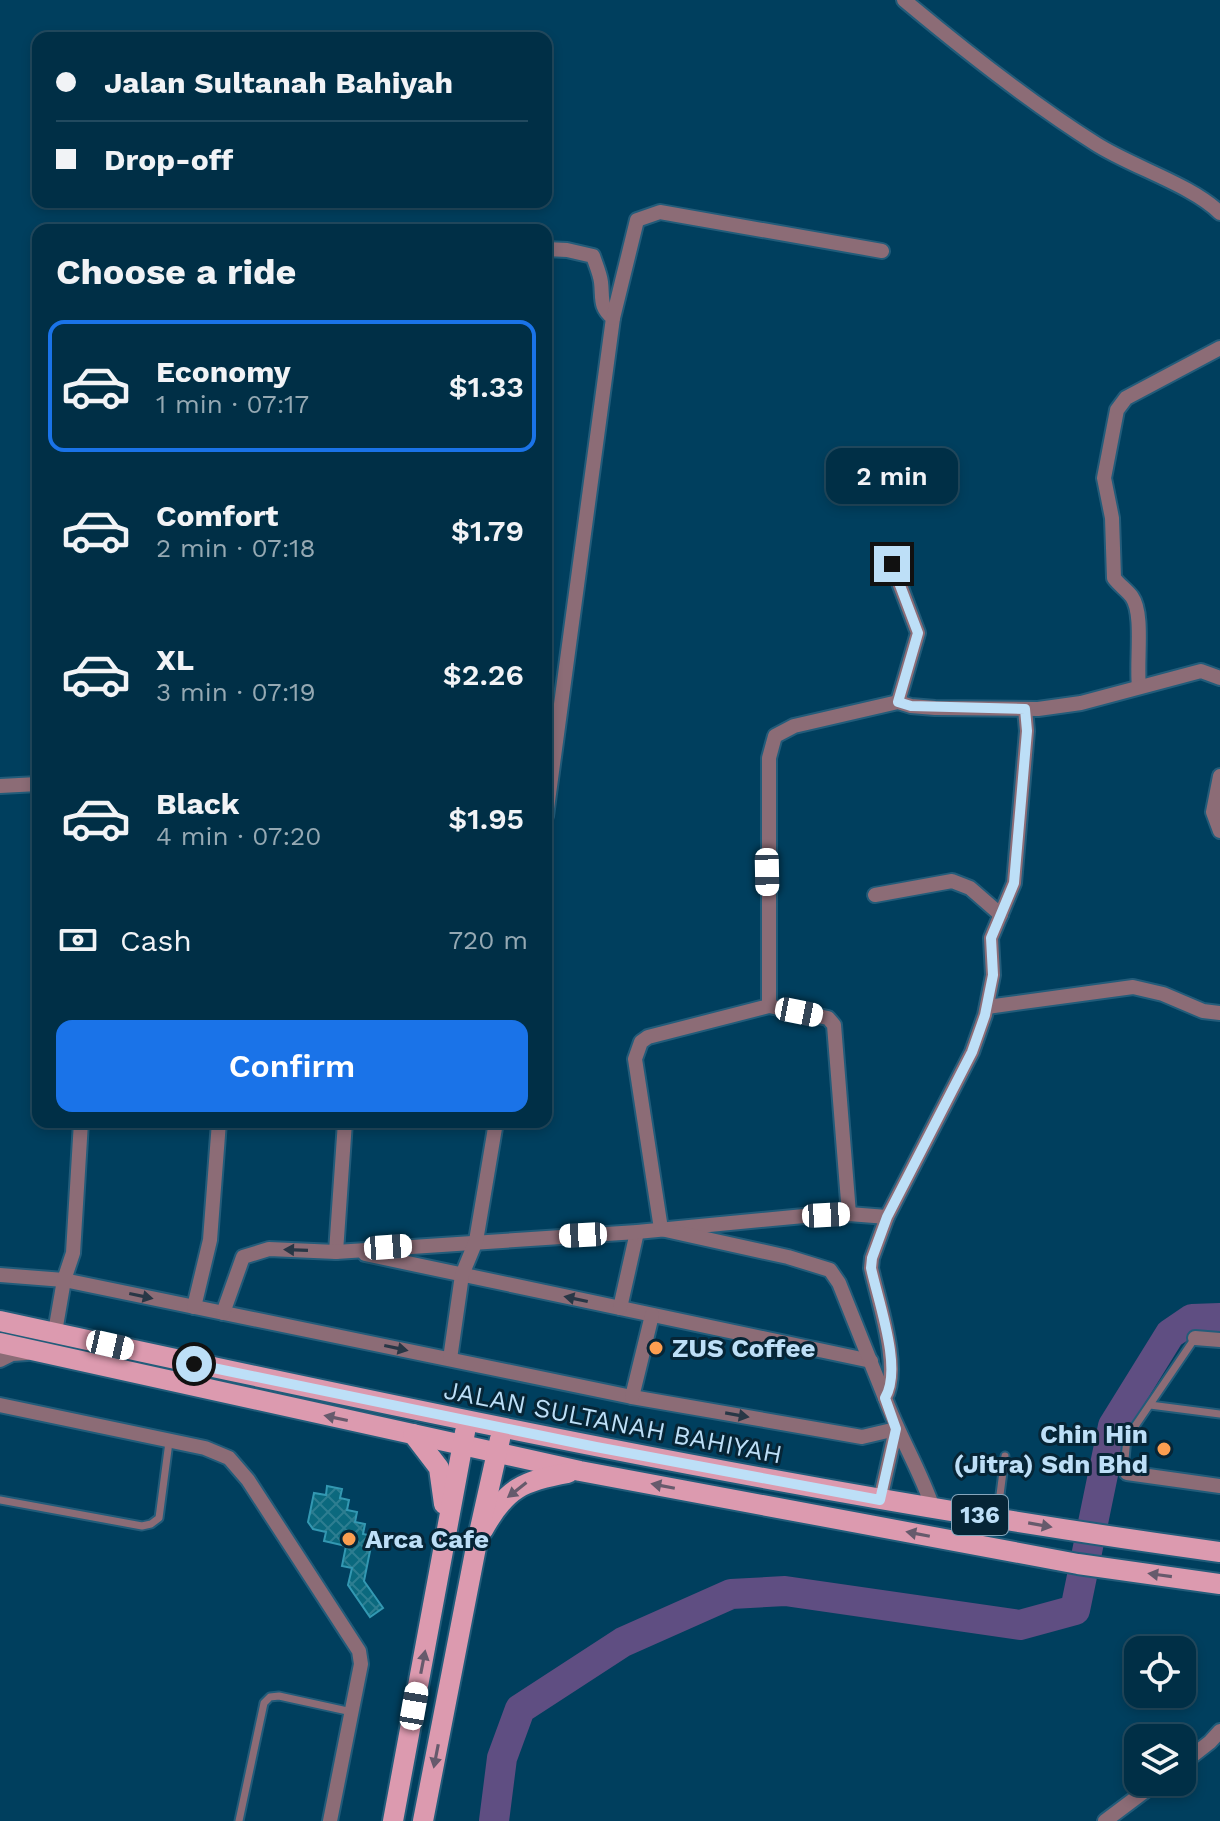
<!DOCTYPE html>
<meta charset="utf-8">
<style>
body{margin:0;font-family:"Work Sans",sans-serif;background:#0a374d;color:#f1f3f6;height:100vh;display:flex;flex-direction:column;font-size:30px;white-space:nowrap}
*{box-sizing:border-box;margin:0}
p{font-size:26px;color:#95a9b3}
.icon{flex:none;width:44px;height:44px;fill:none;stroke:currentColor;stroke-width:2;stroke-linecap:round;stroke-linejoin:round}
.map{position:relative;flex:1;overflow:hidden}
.drawer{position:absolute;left:32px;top:224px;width:520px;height:904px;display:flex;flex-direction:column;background:#002f46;border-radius:16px;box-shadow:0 4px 12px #0003,0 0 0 2px #224a5f}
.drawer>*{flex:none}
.top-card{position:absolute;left:32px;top:32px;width:520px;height:176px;border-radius:16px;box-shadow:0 4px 12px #0003,0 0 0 2px #224a5f;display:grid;align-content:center;height:176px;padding:0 24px;background:#002f46}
.fabs{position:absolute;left:1124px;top:1636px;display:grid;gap:16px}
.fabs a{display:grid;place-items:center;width:72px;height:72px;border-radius:16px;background:#002f46;box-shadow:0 4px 12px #0003,0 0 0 2px #224a5f;font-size:40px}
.end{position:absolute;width:36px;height:36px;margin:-18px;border:10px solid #bddff7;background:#111;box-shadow:0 0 0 4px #111}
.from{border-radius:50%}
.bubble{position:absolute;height:56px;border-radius:16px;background:#002f46;box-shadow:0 4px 12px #0003,0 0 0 2px #224a5f;font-size:26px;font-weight:600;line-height:56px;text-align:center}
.car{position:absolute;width:24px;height:48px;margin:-24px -12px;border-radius:10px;box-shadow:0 0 6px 2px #0007;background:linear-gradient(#fff 24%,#345 0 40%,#fff 0 76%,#345 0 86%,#fff 0)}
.top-card b{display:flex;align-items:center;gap:28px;height:76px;font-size:30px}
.top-card b+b{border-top:2px solid #224a5f}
.top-card i{width:20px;height:20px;background:#f1f3f6}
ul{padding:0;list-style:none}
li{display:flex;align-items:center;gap:24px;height:132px;margin:0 16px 12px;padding:0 8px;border:4px solid transparent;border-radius:16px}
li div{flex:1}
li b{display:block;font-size:30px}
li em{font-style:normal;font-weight:600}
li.selected{border-color:#1a73e8}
li>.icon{width:72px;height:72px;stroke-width:1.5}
h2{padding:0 24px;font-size:36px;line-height:96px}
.pay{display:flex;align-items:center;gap:20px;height:88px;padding:0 24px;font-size:30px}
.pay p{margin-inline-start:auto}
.primary-button{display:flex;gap:16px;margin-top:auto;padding:16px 24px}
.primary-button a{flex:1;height:92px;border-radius:16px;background:#1a73e8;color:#fff;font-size:32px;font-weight:600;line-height:92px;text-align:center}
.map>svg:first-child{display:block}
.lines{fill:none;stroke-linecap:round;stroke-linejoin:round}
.river{stroke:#5f4e82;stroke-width:30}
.building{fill:url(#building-cross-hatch);stroke:#3398b2;stroke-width:2}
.service-casing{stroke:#225c7a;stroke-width:11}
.minor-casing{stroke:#225c7a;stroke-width:18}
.primary-casing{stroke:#225c7a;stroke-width:24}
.service{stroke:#8c6c76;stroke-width:7}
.minor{stroke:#8c6c76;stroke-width:14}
.primary{stroke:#dc9aaf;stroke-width:20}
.oneway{fill:#283746}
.oneway2{fill:#665a6c}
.route{stroke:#bddff7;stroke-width:10}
.poi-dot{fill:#fb9e50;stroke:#062536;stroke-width:3}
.labels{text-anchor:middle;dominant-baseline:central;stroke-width:6;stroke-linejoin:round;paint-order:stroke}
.shield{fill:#062536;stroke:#86a7bd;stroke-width:2}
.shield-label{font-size:24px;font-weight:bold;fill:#bddff7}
.poi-label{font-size:26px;font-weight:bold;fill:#bddff7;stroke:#062536;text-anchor:start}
.street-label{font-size:26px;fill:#bddff7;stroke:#062536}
</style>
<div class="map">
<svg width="1220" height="1821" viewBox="0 0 1220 1821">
<defs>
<pattern id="building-cross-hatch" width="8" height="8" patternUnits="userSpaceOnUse" patternTransform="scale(2)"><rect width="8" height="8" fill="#0b697e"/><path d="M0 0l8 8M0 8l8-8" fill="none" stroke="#2d7e91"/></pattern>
</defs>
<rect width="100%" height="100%" fill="#003f5e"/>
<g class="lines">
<path class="river" d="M494 1821 502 1758 520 1709 623 1642 731 1594 785 1591 1020 1625 1075 1610 1113 1426 1170 1334 1192 1319 1220 1318"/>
</g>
<path class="building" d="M327 1486 342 1489 340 1498 349 1500 347 1510 357 1512 355 1522 365 1524 363 1534 373 1536 364 1581 383 1608 370 1617 348 1585 352 1568 342 1566 346 1546 324 1541 326 1532 313 1529 308 1522 314 1493 326 1495Z"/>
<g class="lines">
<g class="service-casing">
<g id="service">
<path d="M1150 1405 1220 1414"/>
<path d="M1127 1473 1124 1470 1127 1438 1195 1338"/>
<path d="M0 1500 142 1526 151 1524 159 1518 169 1442"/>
<path d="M997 1518 1005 1456"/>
<path d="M239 1821 264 1703 270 1697 279 1696 352 1712"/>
</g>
</g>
<g class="minor-casing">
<g id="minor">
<path d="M904 0C965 51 1029 102 1096 144 1132 167 1192 185 1220 213"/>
<path d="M546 249 567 250 593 256C596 265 600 274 601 282 603 298 599 307 613 318L546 816"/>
<path d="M613 318 637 220 660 212 882 251"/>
<path d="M892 564 918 633 898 702"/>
<path d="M1139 687C1136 662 1144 614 1132 597 1127 590 1119 585 1114 578L1112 518 1104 478 1117 410 1126 398 1220 348"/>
<path d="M1220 776 1213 812 1220 831"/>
<path d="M0 786 38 784"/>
<path d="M875 895 952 881 970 888 1001 915"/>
<path d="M769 1006 828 1018 834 1025 849 1214"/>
<path d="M987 1007 1133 987 1163 994 1203 1011 1220 1013"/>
<path d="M336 1252 345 1122"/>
<path d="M365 1254 871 1361"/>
<path d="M0 1275 64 1280 632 1397 862 1437 896 1429"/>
<path d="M194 1307 210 1240 219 1122"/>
<path d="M620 1308 637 1232"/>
<path d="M223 1313 243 1257 269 1249 336 1252 637 1232 804 1216 849 1214 887 1217"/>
<path d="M55 1332 64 1280 73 1253 81 1122"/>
<path d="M1195 1338 1220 1340"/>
<path d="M450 1359 462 1275 476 1241 496 1122"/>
<path d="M0 1360 12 1354 27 1353"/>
<path d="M632 1397 652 1315"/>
<path d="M885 1398 839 1283 830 1270 788 1257 661 1229 635 1059 641 1042 648 1037 769 1006V758L775 736 794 726 898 702 911 706 935 708 1038 709 1081 703 1201 671 1220 678"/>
<path d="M0 1405 205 1448 229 1458 248 1480 359 1651 361 1664 330 1821"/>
<path d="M1127 1473 1220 1486"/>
<path d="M880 1500 896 1429"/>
<path d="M933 1508C920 1470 899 1436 885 1398 902 1369 878 1301 871 1268L872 1258 887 1217 972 1052 985 1015 993 975 991 938 1014 883 1027 731 1025 709"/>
<path d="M1182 1764 1210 1742 1220 1731"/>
<path d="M1105 1821 1157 1782"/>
</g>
</g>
<g class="primary-casing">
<g id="primary">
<path d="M0 1321C404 1409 810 1496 1220 1552"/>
<path d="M0 1343 580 1471 1078 1564 1220 1584"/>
<path d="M413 1434 439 1468 444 1504"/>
<path d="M483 1530C506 1488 523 1481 568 1473"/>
<path d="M393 1821 465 1432"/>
<path d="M423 1821 477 1542 500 1439"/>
</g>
</g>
<use href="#service" class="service"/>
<use href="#minor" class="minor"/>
<use href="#primary" class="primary"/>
</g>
<defs><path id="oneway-solid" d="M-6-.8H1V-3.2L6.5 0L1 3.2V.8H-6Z" transform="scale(2)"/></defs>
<g class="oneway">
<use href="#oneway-solid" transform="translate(296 1250) rotate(-178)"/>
<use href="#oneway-solid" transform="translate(141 1296) rotate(12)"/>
<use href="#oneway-solid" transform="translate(576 1299) rotate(-168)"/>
<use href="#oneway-solid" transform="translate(396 1348) rotate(12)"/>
<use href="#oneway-solid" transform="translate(737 1415) rotate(10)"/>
</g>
<g class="oneway2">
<use href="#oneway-solid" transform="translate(336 1418) rotate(-168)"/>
<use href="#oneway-solid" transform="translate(663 1486) rotate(-169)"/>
<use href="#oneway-solid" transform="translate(517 1490) rotate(142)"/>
<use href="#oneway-solid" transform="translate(1040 1525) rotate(10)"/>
<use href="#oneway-solid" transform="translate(918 1534) rotate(-169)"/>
<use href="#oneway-solid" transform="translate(1160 1575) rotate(-172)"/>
<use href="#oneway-solid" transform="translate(423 1662) rotate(-79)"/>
<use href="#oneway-solid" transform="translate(436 1756) rotate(101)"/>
</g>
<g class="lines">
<path class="route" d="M194 1364 596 1447 880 1500 896 1429 885 1398C903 1369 878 1301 871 1268L872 1258 887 1217 972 1052 985 1015 993 975 991 938 1014 883 1027 731 1025 709 911 706 898 702 918 633 892 564"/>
</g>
<g class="poi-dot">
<circle cx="656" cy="1348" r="8"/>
<circle cx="1164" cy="1449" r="8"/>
<circle cx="349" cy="1539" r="8"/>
</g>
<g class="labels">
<rect class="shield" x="952" y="1495" width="56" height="40" rx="6"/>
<g class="shield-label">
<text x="980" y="1515">136</text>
</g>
<g class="poi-label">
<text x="672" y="1348">ZUS Coffee</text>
<text x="1148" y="1434" text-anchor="end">Chin Hin<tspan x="1148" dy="30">(Jitra) Sdn Bhd</tspan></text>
<text x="365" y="1539">Arca Cafe</text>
</g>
<g class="street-label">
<text transform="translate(613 1422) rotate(11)">JALAN SULTANAH BAHIYAH</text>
</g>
</g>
</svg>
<div class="fabs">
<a><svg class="icon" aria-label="locate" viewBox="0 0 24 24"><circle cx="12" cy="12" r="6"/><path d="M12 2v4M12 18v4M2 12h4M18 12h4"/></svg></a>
<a><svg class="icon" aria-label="layers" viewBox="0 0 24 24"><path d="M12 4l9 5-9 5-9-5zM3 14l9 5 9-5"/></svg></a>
</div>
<i class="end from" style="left:194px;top:1364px"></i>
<i class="end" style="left:892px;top:564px"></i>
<div class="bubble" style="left:826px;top:448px;width:132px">2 min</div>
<i class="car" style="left:767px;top:872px;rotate:179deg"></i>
<i class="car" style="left:799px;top:1012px;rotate:101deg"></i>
<i class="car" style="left:826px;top:1215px;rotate:87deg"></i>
<i class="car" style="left:583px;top:1235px;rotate:267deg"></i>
<i class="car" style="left:388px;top:1247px;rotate:86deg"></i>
<i class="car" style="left:110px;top:1345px;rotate:103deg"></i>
<i class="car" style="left:414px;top:1706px;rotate:10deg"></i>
<div class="top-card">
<b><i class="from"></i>Jalan Sultanah Bahiyah</b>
<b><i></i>Drop-off</b>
</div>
<section class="drawer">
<h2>Choose a ride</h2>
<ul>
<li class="selected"><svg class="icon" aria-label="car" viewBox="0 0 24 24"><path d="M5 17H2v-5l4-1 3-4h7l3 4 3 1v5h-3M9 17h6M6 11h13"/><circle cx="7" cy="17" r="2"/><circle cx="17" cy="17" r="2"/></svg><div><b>Economy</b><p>1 min · 07:17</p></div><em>$1.33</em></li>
<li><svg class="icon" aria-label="car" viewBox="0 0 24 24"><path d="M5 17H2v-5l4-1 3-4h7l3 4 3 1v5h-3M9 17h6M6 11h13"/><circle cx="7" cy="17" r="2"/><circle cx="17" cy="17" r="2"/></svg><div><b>Comfort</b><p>2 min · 07:18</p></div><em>$1.79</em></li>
<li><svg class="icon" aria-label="car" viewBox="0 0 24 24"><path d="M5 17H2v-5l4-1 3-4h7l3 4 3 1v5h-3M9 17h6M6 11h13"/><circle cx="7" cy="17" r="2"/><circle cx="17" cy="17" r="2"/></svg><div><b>XL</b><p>3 min · 07:19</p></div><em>$2.26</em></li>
<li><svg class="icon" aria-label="car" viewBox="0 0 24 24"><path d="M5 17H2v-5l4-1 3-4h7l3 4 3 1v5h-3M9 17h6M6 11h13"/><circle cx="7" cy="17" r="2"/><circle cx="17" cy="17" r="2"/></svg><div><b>Black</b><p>4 min · 07:20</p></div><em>$1.95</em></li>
</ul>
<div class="pay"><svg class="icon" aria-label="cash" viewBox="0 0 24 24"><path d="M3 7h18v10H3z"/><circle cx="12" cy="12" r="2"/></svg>Cash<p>720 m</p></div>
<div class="primary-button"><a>Confirm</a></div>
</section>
</div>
